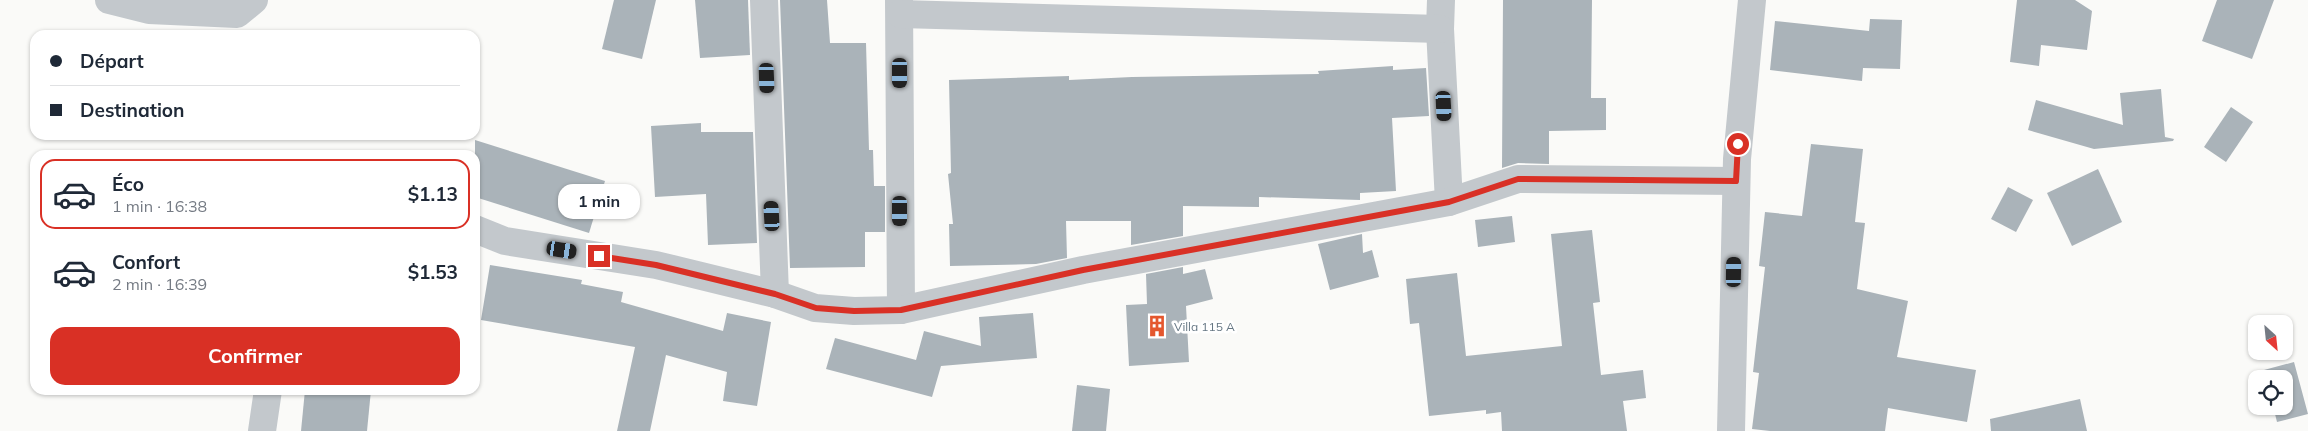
<!DOCTYPE html>
<html lang="fr">
<meta charset="utf-8">
<style>
body{margin:0;font-family:Mulish,sans-serif;background:#f6f6f7;color:#1f2937;height:100vh;display:flex;flex-direction:column;font-size:19px;white-space:nowrap}
*{box-sizing:border-box;margin:0}
p{font-size:16px;color:#747a83}
.icon{flex:none;width:28px;height:28px;fill:none;stroke:currentColor;stroke-width:2;stroke-linecap:round;stroke-linejoin:round}
.map{position:relative;flex:1;overflow:hidden}
.details{position:absolute;left:30px;top:150px;width:450px;height:245px;display:flex;flex-direction:column;background:#fff;border-radius:15px;box-shadow:0 1px 4px #0004}
.details>*{flex:none}
.top-card{position:absolute;left:30px;top:30px;width:450px;height:110px;border-radius:15px;box-shadow:0 1px 4px #0004;display:grid;align-content:center;height:110px;padding:0 20px;background:#fff}
.needle{width:32px;rotate:153deg}
.tools{position:absolute;left:2248px;top:315px;display:grid;gap:10px}
.tools a{display:grid;place-items:center;width:45px;height:45px;border-radius:10px;background:#fff;box-shadow:0 1px 4px #0004;font-size:25px}
.end{position:absolute;width:22px;height:22px;margin:-11px;border:6px solid #d93025;background:#fff;box-shadow:0 0 0 2px #fff}
.from{border-radius:50%}
.bubble{position:absolute;height:35px;border-radius:15px;background:#fff;box-shadow:0 1px 4px #0004;font-size:16px;font-weight:700;line-height:35px;text-align:center}
.car{position:absolute;width:15px;height:30px;margin:-15px -8px;border-radius:6px;box-shadow:0 0 4px 1px #0007;background:linear-gradient(#222 24%,#8ab4d8 0 40%,#222 0 76%,#8ab4d8 0 86%,#222 0)}
.top-card b{display:flex;align-items:center;gap:18px;height:48px;font-size:19px}
.top-card b+b{border-top:1px solid #e0e1e3}
.top-card i{width:12px;height:12px;background:#1f2937}
ul{padding:9px 0 0;list-style:none}
li{display:flex;align-items:center;gap:15px;height:70px;margin:0 10px 8px;padding:0 10px;border:2px solid transparent;border-radius:15px}
li div{flex:1}
li b{display:block;font-size:19px}
li em{font-style:normal;font-weight:700}
li.active{border-color:#d93025}
li>.icon{width:45px;height:45px;stroke-width:1.5}
.button{display:flex;gap:10px;margin-top:auto;padding:10px 20px}
.button a{flex:1;height:58px;border-radius:15px;background:#d93025;color:#fff;font-size:20px;font-weight:700;line-height:58px;text-align:center}
.map>svg:first-child{display:block}
.building{fill:#aab3b9}
.lines{fill:none;stroke-linecap:round;stroke-linejoin:round}
.minor{stroke:#c3c8cc;stroke-width:28}
.route{stroke:#d93025;stroke-width:6}
.labels{text-anchor:middle;dominant-baseline:central;stroke-width:5;stroke-linejoin:round;paint-order:stroke}
.poi-label{font-size:12px;fill:#657683;stroke:#fff;text-anchor:start}
</style>
<div class="map">
<svg width="2308" height="431" viewBox="0 0 2308 431">
<rect width="100%" height="100%" fill="#fafaf8"/>
<g class="building">
<path d="M614 0H656L642 59 602 49Z"/>
<path d="M695 0H748L750 55 700 58Z"/>
<path d="M780 0H827L830 43H866L869 150H873L874 186H885V232H865V267L790 268Z"/>
<path d="M1503 0H1592L1591 98H1606V130L1549 131V164L1518 163 1502 168Z"/>
<path d="M2017 0H2075L2092 11 2087 50 2041 45 2039 66 2010 62Z"/>
<path d="M2217 0H2274L2252 59 2202 41Z"/>
<path d="M1870 19 1902 20 1900 69 1863 68 1862 81 1770 70 1775 21 1869 31Z"/>
<path d="M1393 66V70L1426 68 1429 116 1392 118 1396 191 1360 193V200L1259 197V207L1183 206V236L1131 245V221H1066L1067 258 1036 264 950 266 949 224H953L948 174 951 173 949 80 1069 76V80L1132 77 1319 74 1318 71Z"/>
<path d="M2161 89 2165 137 2174 139 2173 141 2094 149 2028 130 2036 100 2123 125 2120 93Z"/>
<path d="M2231 107 2253 122 2226 162 2204 147Z"/>
<path d="M701 123V132H753L757 243 708 245 706 194 655 197 651 126Z"/>
<path d="M475 140 605 181 589 233 475 197Z"/>
<path d="M1811 144 1863 149 1855 222 1865 223 1857 289 1908 301 1897 357 1976 370 1967 422 1888 408 1885 431H1770L1752 429 1759 373 1753 372 1765 267 1759 266 1765 212 1802 216Z"/>
<path d="M2098 169 2122 222 2072 246 2047 193Z"/>
<path d="M2008 187 2033 200 2016 232 1991 219Z"/>
<path d="M1512 216 1515 242 1478 247 1475 220Z"/>
<path d="M1592 230 1600 302 1593 303 1601 375 1643 370 1646 398 1623 401 1627 431H1502L1501 412 1486 414V410L1429 416 1419 323 1410 324 1406 279 1457 273 1466 356 1562 346 1551 234Z"/>
<path d="M1362 234 1363 253 1372 250 1379 277 1330 290 1318 244Z"/>
<path d="M490 265 582 280 581 284 623 292 621 302 723 331 727 313 771 322 757 406 723 401 727 372 666 355 650 431H617L635 347 481 320Z"/>
<path d="M1183 267V274L1205 269 1213 299 1186 306 1189 362 1129 366 1126 305 1147 304 1146 274Z"/>
<path d="M1033 313 1037 358 941 366 932 397 826 369 835 338 916 360 924 331 981 346 979 317Z"/>
<path d="M2294 362 2308 414 2277 422 2273 406H2284V379H2266L2264 370Z"/>
<path d="M1077 385 1110 389 1106 431H1072Z"/>
<path d="M305 390H371L367 431H301Z"/>
<path d="M2080 399 2087 431H1991L1990 419Z"/>
</g>
<g class="lines">
<g class="minor">
<path d="M109 0 149 10 237 14 254 0"/>
<path d="M764 0 775 294"/>
<path d="M899 0 901 310"/>
<path d="M1441 0 1440 29 1449 202"/>
<path d="M900 14 1440 29"/>
<path d="M475 229 505 241 656 265 775 294 815 308 854 311 901 310 1083 270 1449 202 1518 179 1736 181"/>
<path d="M262 431 268 390"/>
<path d="M1731 431 1737 159 1752 0"/>
</g>
</g>
<g class="lines">
<path class="route" d="M599 256 656 265 775 294 816 308 854 311 901 310 1083 270 1449 202 1518 179 1736 181 1738 144"/>
</g>
<defs>
<g id="building-bare" transform="scale(1.725)"><path d="M-4-6H4V6H1V3H-1V6H-4ZM-2.5-4.3h1.7v1.8h-1.7ZM.8-4.3h1.7v1.8H.8ZM-2.5-1h1.7V.8h-1.7ZM.8-1h1.7V.8H.8Z" fill="#e4572e" stroke="#fff" stroke-width="2.5" paint-order="stroke"/></g>
</defs>
<g fill-rule="evenodd">
<use href="#building-bare" x="1157" y="326"/>
</g>
<g class="labels">
<g class="poi-label">
<text x="1174" y="326">Villa 115 A</text>
</g>
</g>
</svg>
<div class="tools">
<a><svg class="needle" viewBox="-14 -14 28 28"><path d="M0-13l5 13h-10z" fill="#e53935"/><path d="M0 13l5-13h-10z" fill="#747a83"/></svg></a>
<a><svg class="icon" aria-label="locate" viewBox="0 0 24 24"><circle cx="12" cy="12" r="6"/><path d="M12 2v4M12 18v4M2 12h4M18 12h4"/></svg></a>
</div>
<i class="end from" style="left:1738px;top:144px"></i>
<i class="end" style="left:599px;top:256px"></i>
<div class="bubble" style="left:558px;top:184px;width:82px">1 min</div>
<i class="car" style="left:900px;top:73px;rotate:180deg"></i>
<i class="car" style="left:767px;top:78px;rotate:178deg"></i>
<i class="car" style="left:1444px;top:106px;rotate:177deg"></i>
<i class="car" style="left:900px;top:211px;rotate:180deg"></i>
<i class="car" style="left:772px;top:216px;rotate:357deg"></i>
<i class="car" style="left:562px;top:250px;rotate:99deg"></i>
<i class="car" style="left:1734px;top:272px;rotate:1deg"></i>
<div class="top-card">
<b><i class="from"></i>Départ</b>
<b><i></i>Destination</b>
</div>
<section class="details">
<ul>
<li class="active"><svg class="icon" aria-label="car" viewBox="0 0 24 24"><path d="M5 17H2v-5l4-1 3-4h7l3 4 3 1v5h-3M9 17h6M6 11h13"/><circle cx="7" cy="17" r="2"/><circle cx="17" cy="17" r="2"/></svg><div><b>Éco</b><p>1 min · 16:38</p></div><em>$1.13</em></li>
<li><svg class="icon" aria-label="car" viewBox="0 0 24 24"><path d="M5 17H2v-5l4-1 3-4h7l3 4 3 1v5h-3M9 17h6M6 11h13"/><circle cx="7" cy="17" r="2"/><circle cx="17" cy="17" r="2"/></svg><div><b>Confort</b><p>2 min · 16:39</p></div><em>$1.53</em></li>
</ul>
<div class="button"><a>Confirmer</a></div>
</section>
</div>
